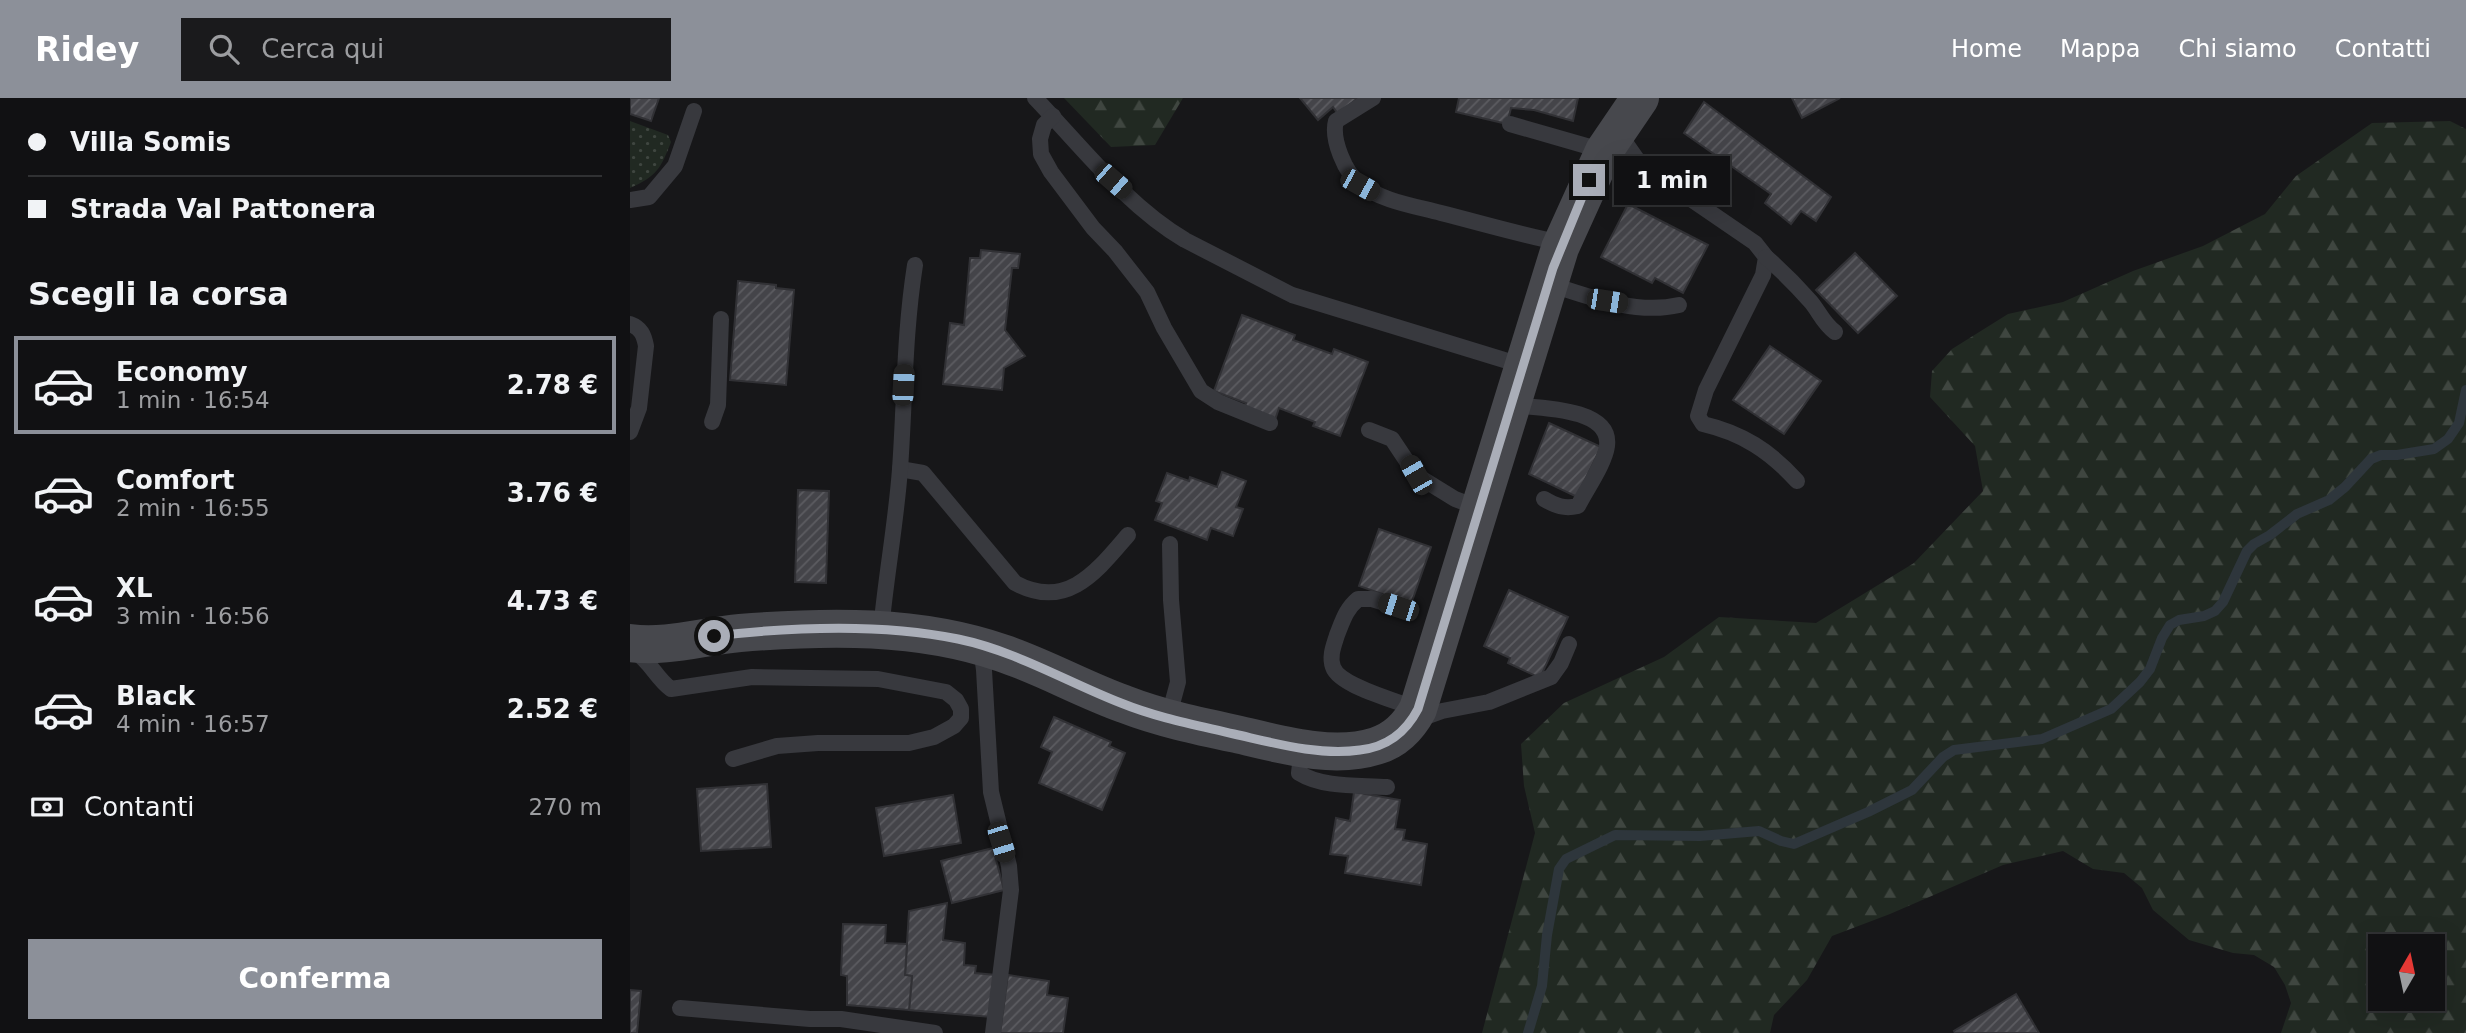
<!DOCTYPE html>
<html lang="it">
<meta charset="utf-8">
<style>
body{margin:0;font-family:"DejaVu Sans",sans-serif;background:#1a1a1c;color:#f1f3f6;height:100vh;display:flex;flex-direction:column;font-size:26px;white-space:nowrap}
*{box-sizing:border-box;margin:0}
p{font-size:23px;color:#9c9da0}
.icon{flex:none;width:38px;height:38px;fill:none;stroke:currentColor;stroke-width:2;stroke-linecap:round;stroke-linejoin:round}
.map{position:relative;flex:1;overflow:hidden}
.panel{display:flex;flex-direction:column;background:#111113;width:630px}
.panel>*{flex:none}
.guide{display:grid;align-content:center;height:154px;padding:0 28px;background:#111113}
.needle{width:46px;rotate:9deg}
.buttons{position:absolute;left:1738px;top:836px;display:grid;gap:14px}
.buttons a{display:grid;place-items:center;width:77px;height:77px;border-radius:0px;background:#111113;box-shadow:0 7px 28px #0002,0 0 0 2px #303133;font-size:35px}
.end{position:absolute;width:32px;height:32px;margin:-16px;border:9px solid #aaaeb8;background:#111;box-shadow:0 0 0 4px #111}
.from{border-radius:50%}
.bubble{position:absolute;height:49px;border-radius:0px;background:#111113;box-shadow:0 7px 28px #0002,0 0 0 2px #303133;font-size:23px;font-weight:700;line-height:49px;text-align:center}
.car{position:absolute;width:21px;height:42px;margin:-21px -10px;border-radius:9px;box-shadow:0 0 5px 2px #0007;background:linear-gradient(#222 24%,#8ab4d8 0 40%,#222 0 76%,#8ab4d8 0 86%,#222 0)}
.guide b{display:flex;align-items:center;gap:24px;height:66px;font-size:26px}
.guide b+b{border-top:2px solid #303133}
.guide i{width:18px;height:18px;background:#f1f3f6}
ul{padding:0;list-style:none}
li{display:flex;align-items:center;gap:21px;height:98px;margin:0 14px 10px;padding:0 14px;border:4px solid transparent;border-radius:0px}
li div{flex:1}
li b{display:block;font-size:26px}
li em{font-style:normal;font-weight:700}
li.selected{border-color:#8c9099}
li>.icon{width:63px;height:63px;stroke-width:1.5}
h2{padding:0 28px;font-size:32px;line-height:84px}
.pay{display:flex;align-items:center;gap:18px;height:77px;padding:0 28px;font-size:26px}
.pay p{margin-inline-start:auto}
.action{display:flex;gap:14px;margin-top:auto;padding:14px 28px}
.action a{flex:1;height:80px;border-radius:0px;background:#8c9099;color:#fff;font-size:28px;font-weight:700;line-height:80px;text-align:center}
header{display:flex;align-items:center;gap:42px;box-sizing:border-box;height:98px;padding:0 35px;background:#8c9099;color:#fff}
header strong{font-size:33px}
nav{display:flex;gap:38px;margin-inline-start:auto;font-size:24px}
.search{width:490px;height:63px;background:#1a1a1c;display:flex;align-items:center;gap:18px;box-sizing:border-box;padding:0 24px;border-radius:0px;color:#9c9da0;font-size:26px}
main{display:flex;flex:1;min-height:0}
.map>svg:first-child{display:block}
.green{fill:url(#green-dots)}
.forest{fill:url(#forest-firs);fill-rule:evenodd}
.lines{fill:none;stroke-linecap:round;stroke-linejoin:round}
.stream{stroke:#2e363c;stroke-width:10}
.building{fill:url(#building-hatch);stroke:#313135;stroke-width:2}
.lane{stroke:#38393e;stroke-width:16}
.secondary{stroke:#47484d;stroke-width:38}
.route{stroke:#aaaeb8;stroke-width:9}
</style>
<header>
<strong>Ridey</strong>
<div class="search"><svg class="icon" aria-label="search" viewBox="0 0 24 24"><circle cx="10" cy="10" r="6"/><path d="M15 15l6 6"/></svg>Cerca qui</div>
<nav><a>Home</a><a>Mappa</a><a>Chi siamo</a><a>Contatti</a></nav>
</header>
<main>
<section class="panel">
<div class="guide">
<b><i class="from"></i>Villa Somis</b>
<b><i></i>Strada Val Pattonera</b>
</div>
<h2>Scegli la corsa</h2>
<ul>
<li class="selected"><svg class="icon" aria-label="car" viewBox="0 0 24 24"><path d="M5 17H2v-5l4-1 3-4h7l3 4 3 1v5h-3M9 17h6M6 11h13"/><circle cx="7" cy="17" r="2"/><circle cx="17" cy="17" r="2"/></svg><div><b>Economy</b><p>1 min · 16:54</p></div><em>2.78 €</em></li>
<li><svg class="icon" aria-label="car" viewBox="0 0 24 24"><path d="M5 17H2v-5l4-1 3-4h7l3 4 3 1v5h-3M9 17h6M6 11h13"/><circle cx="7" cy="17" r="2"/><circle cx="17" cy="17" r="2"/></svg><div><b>Comfort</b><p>2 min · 16:55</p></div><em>3.76 €</em></li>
<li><svg class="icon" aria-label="car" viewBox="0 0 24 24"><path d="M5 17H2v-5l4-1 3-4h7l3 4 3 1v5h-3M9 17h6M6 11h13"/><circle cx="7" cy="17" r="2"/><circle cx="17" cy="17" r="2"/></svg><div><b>XL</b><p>3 min · 16:56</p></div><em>4.73 €</em></li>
<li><svg class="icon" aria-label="car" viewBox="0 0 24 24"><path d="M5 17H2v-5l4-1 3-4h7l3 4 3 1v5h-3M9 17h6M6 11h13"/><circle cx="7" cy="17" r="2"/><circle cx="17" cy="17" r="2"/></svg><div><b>Black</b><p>4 min · 16:57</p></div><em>2.52 €</em></li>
</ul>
<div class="pay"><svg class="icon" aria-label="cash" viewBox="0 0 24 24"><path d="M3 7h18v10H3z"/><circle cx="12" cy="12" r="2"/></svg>Contanti<p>270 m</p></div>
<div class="action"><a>Conferma</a></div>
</section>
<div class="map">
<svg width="1836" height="935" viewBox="0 0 1836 935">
<defs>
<pattern id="green-dots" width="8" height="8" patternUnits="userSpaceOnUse" patternTransform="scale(1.75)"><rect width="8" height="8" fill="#212922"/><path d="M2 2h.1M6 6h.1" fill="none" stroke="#3f4640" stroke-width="1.8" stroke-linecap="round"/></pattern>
<pattern id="forest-firs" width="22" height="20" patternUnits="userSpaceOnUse" patternTransform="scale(1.75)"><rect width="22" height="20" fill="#212922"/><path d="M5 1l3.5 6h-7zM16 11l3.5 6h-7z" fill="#3f4640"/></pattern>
<pattern id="building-hatch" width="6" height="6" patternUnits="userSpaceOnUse" patternTransform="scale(1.75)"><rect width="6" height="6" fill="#444449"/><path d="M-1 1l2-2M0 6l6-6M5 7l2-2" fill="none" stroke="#5c5c61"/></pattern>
</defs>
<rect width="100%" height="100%" fill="#171719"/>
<path class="green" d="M0 23 38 37 41 44C31 70 27 78 0 90Z"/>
<g class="forest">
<path d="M434 0H553L525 47 481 49Z"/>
<path d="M1820 23 1836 31V935H1651L1661 905 1655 887 1644 869 1624 857 1603 855 1559 842 1523 812 1512 790 1494 775 1463 771 1433 753 1373 767 1260 816 1202 838 1177 882 1144 917 1140 935H852L905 735 894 688 891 646 934 605 1034 559 1089 519 1186 525 1284 465 1353 393 1345 348 1300 299 1302 273 1322 251 1378 216 1433 204 1503 173 1573 148 1635 116 1666 78 1742 25ZM1750 849H1802V901H1750Z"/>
</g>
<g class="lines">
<path class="stream" d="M898 935 912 888 917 837 929 771 936 761 985 737 1070 738 1129 733 1151 743 1164 746 1238 714 1282 692 1313 659 1324 652 1412 641 1481 611 1510 584 1520 571 1532 540 1540 527 1549 522 1574 518 1585 513 1593 504 1617 453 1624 446 1640 437 1667 416 1699 402 1715 389 1741 361 1751 357H1767L1804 351 1818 341 1829 325 1836 292"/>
</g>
<g class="building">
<path d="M0 0H29L21 23 0 16Z"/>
<path d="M670 0H728L708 16 703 9 688 22Z"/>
<path d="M829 0H948L943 23 904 12 881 10 877 26 826 14Z"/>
<path d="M1162 0H1210L1172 20Z"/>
<path d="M1074 4 1201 99 1186 123 1171 113 1161 126 1135 105 1141 96 1054 35Z"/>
<path d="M998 106 1078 147 1053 195 1025 180 1022 185 971 159Z"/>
<path d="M351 152 390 156 388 170H382L375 232 395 258 374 270 372 292 313 286 320 225 334 227 340 160H350Z"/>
<path d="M1225 155 1267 198 1228 235 1186 192Z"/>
<path d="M108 183 146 187V190L164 192 156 287 100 282Z"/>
<path d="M612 217 665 237 663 242 702 256 704 251 738 264 710 338 683 328 685 324 649 310 645 322 614 311 616 305 584 293Z"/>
<path d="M1140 248 1191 283 1154 336 1103 302Z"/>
<path d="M919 325 971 349 947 399 899 376Z"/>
<path d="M592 374 616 383 606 409 613 411 603 438 581 430 577 442 525 422 532 405 526 403 537 375 559 383 560 379 587 389Z"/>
<path d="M168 392 199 393 196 485 165 484Z"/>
<path d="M749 431 801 449 781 506 729 488Z"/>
<path d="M879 492 938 519 910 580 878 565 880 560 854 548Z"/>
<path d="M424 619 481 644 479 648 495 655 472 712 409 685 422 654 411 649Z"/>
<path d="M137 686 141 749 71 753 67 691Z"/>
<path d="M724 694 770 702 765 731 775 732 773 742 797 746 791 787 715 775 718 758 700 756 706 720 720 723Z"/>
<path d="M323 697 331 745 254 758 246 710Z"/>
<path d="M363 750 374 792 322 805 311 763Z"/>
<path d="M317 805 313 842 335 845 334 867 346 868 345 875 366 877 361 919 279 912 282 878 275 877 279 813Z"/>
<path d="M213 826 256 827 255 845 277 846 275 877 282 878 279 912 217 907V878L211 877Z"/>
<path d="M378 877 419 883 417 897 438 900 433 935H370Z"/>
<path d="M0 892 11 893 7 935H0Z"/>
<path d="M1386 896 1409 935H1325L1324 933Z"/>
</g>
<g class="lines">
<g class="lane">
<path d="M405 0C451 48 497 108 555 142L662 197 894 268"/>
<path d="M743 0 706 23C701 41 715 75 730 86 751 103 785 108 811 115 851 125 891 137 932 145"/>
<path d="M423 18 414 27 410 41 411 56 421 74 463 130 485 153 517 194 534 230 571 293 588 304 640 325"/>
<path d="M880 26 974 53"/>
<path d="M988 34 1011 67 1125 145 1136 159 1133 177 1076 292 1068 318 1073 326C1112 335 1140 353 1167 383"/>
<path d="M0 102 19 99 45 68 64 13"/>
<path d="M1136 159C1152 173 1167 188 1181 204 1190 215 1193 225 1205 234"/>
<path d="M920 186C959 199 1007 217 1049 207"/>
<path d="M0 226C11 230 14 237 16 248L9 310 0 334"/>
<path d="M881 307C907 310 982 309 977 348 975 365 956 392 948 408 934 411 926 408 914 401"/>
<path d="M82 324 88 307 91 221"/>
<path d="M739 332 762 341 786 377 825 401 849 410"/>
<path d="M270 371 293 375 385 485C437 513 467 473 498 437"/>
<path d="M768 509 742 501H728C716 511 713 522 707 537 704 547 699 558 703 569 709 588 769 604 788 611"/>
<path d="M251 532C256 478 266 425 270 371 275 301 274 237 285 167"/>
<path d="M351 550 354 572 361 694 379 768 381 792 363 935"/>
<path d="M5 554C21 564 26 580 41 591L122 579 248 581 316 594 326 602 331 611V620L324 628 304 639 279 645H188L147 648 103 661"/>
<path d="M538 621 548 584 541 502 540 446"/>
<path d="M787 622 812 613 859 604 921 579 931 565 939 546"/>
<path d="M672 649 669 675C693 690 729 687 757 689"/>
<path d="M50 910 180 921H211L305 935"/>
</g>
<path class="secondary" d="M0 545C36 550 74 538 110 535 197 528 288 526 372 555 414 569 452 591 494 606 530 620 568 628 606 636 650 646 702 662 746 648 766 642 779 628 788 611L930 150 974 53 1010 0"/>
</g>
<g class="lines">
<path class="route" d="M84 538C162 529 251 525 328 541 386 553 437 584 491 605 528 620 566 627 604 636 644 645 689 658 730 652 757 649 776 634 788 611L923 170 959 82"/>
</g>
</svg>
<div class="buttons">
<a><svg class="needle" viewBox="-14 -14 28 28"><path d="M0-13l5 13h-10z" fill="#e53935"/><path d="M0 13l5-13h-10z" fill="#9c9da0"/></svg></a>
</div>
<i class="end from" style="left:84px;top:538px"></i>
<i class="end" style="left:959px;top:82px"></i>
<div class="bubble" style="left:984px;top:58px;width:116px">1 min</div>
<i class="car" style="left:483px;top:83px;rotate:131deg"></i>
<i class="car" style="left:730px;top:87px;rotate:119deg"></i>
<i class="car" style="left:977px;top:203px;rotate:99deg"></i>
<i class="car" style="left:273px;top:287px;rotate:3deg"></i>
<i class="car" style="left:786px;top:377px;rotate:330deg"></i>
<i class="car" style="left:768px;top:509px;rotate:288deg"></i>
<i class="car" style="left:371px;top:744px;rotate:163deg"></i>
</div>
</main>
